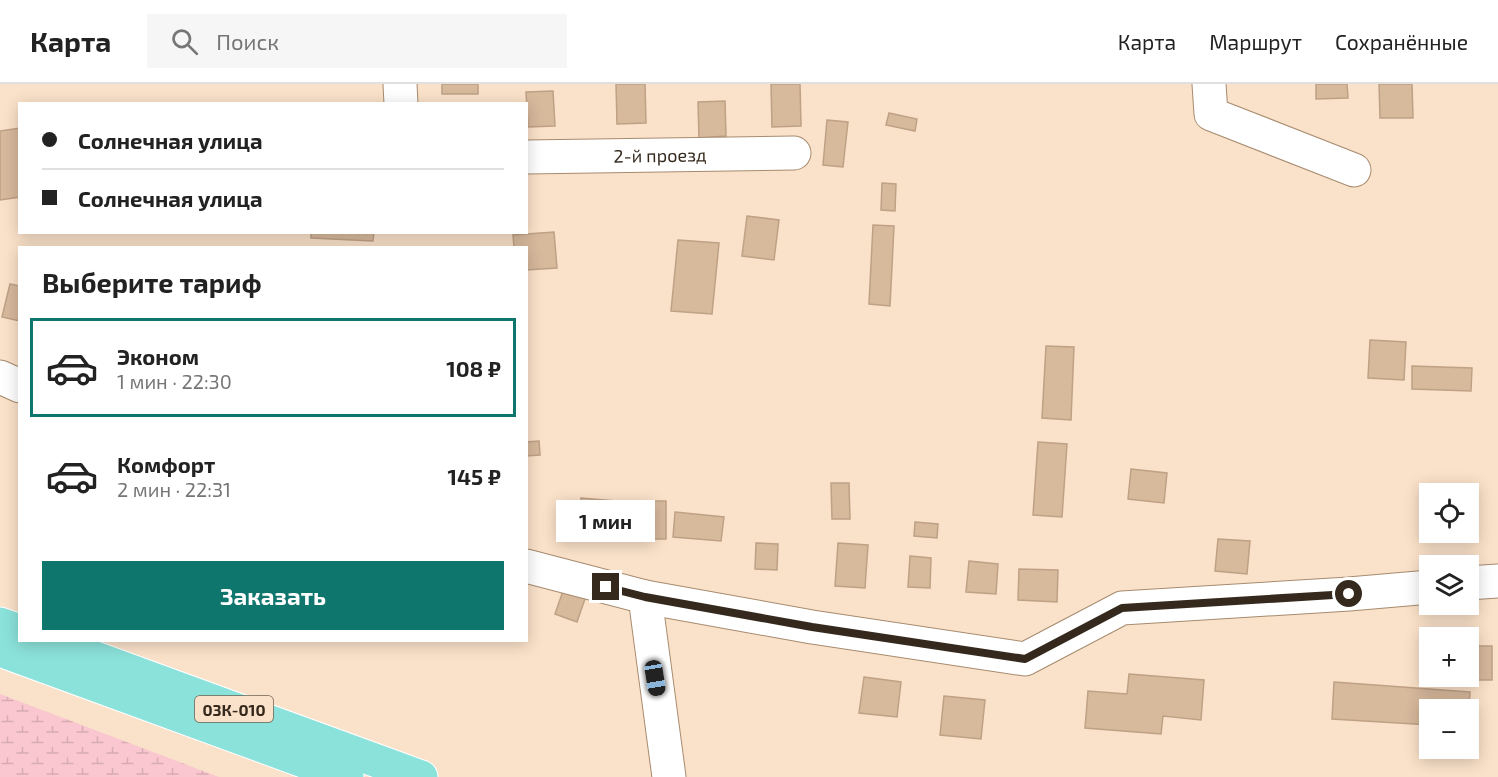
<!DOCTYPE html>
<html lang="ru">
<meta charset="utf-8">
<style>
body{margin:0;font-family:"Exo 2",sans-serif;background:#f6f6f6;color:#222;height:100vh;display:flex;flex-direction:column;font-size:22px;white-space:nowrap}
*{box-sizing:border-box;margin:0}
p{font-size:20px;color:#767676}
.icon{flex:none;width:33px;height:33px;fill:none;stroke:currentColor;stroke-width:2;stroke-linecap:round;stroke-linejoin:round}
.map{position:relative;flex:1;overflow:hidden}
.side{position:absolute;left:18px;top:162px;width:510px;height:396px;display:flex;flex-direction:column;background:#fff;border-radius:0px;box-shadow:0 3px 15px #0003}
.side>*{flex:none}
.top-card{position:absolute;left:18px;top:18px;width:510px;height:132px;border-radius:0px;box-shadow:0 3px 15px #0003;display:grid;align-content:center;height:132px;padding:0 24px;background:#fff}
.controls{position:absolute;left:1419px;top:399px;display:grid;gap:12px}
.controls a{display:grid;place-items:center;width:60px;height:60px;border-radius:0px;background:#fff;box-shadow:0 3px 15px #0003;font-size:30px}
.end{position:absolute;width:27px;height:27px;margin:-14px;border:8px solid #35291e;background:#fff;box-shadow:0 0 0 3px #fff}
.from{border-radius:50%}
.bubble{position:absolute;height:42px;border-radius:0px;background:#fff;box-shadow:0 3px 15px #0003;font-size:20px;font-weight:700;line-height:42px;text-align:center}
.car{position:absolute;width:18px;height:36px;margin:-18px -9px;border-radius:8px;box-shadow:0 0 4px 2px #0007;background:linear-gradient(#222 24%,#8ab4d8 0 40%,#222 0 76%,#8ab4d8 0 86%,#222 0)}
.top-card b{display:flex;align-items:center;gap:21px;height:57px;font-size:22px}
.top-card b+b{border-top:2px solid #e0e0e0}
.top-card i{width:15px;height:15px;background:#222}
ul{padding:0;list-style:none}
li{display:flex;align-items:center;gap:18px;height:99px;margin:0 12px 9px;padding:0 12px;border:3px solid transparent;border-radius:0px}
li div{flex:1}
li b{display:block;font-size:22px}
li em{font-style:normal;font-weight:700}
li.active{border-color:#0f766e}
li>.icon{width:54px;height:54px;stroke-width:1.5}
h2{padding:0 24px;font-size:27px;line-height:72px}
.primary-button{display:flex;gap:12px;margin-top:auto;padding:12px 24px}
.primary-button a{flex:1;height:69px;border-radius:0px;background:#0f766e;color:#fff;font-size:24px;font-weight:700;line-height:69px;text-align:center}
header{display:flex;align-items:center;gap:36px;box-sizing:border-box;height:84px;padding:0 30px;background:#fff;border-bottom:2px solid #e0e0e0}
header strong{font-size:28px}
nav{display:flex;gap:33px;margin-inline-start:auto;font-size:21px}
.search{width:420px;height:54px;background:#f6f6f6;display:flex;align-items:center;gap:15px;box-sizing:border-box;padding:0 21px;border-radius:0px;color:#767676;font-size:22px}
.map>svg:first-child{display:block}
.wetland{fill:url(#wetland-marsh)}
.building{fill:#d7b99c;stroke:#bfa185;stroke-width:1.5}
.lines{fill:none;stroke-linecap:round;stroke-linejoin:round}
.minor-casing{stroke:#a78b6f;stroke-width:35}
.major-casing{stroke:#fff;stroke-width:35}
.minor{stroke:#fff;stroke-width:33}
.major{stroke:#8be2da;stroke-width:33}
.route{stroke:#35291e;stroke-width:8}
.labels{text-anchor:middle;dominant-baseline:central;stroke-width:4.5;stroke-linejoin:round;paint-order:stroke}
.shield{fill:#fae1c9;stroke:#706051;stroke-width:1.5}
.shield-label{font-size:16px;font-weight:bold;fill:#35291e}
.street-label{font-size:18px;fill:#35291e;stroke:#fae1c9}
</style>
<header>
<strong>Карта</strong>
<div class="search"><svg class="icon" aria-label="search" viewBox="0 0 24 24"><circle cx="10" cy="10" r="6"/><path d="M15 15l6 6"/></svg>Поиск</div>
<nav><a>Карта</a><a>Маршрут</a><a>Сохранённые</a></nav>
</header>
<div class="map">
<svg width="1498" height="693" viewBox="0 0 1498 693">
<defs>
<pattern id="wetland-marsh" width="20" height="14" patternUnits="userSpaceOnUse" patternTransform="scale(1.5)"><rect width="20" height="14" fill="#fac7d0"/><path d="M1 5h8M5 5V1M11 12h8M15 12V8" fill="none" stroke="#d7abb2"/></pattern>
</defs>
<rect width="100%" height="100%" fill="#fae1c9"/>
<path class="wetland" d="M0 610 219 693H0Z"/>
<g class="building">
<rect x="442" y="0" width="36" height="10"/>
<path d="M616 0H645L646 39 617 40Z"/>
<path d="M771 0H800L801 42 772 43Z"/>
<path d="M1316 0H1347L1348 14 1316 15Z"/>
<path d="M1379 0H1412L1413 34H1380Z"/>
<path d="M553 7 555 42 528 43 526 8Z"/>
<path d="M725 17 726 52 699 54 698 18Z"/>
<path d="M889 29 917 35 915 47 886 41Z"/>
<path d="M827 36 848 38 843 83 823 81Z"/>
<path d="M20 44V113L0 116V47Z"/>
<path d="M882 99 896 100 895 127 881 126Z"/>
<path d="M747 132 779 136 774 176 742 172Z"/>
<path d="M873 141 894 142 890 222 869 220Z"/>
<path d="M311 148H374L373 157 311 154Z"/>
<path d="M554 148 557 184 526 186V164H514L513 151Z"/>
<path d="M678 156 719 159 712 230 671 227Z"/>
<path d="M10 200 20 202V237L2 233Z"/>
<path d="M1370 256 1406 258 1404 296 1368 294Z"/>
<path d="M1046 262 1074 263 1071 336 1042 334Z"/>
<path d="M1412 282 1472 284 1471 307 1412 305Z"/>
<path d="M539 357 540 371 526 372V358Z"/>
<path d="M1038 358 1067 360 1062 433 1033 431Z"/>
<path d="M1131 385 1167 389 1164 419 1128 415Z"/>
<path d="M831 399H849L850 435H832Z"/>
<path d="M581 414 616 417 614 447 579 445Z"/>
<rect x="629" y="417" width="37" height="38"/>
<path d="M675 428 724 433 721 457 673 453Z"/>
<path d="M915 438 938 440 937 454 914 452Z"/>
<path d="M1218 455 1250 457 1247 490 1215 487Z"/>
<path d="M756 459 778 460 777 486 755 485Z"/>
<path d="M838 459 868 461 865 504 835 502Z"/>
<path d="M910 472 931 474 930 504 908 503Z"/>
<path d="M969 477 998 480 996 510 966 508Z"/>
<path d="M1019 485 1058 486 1057 518 1018 516Z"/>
<path d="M564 504 586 512 577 538 555 530Z"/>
<rect x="1471" y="562" width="21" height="34"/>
<path d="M1129 590 1204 596 1201 636 1163 632 1161 650 1085 644 1088 607 1127 610Z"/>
<path d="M864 593 901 598 897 633 859 629Z"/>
<path d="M1334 598 1470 608 1468 636V626H1430V641L1332 635Z"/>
<path d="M944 612 985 616 981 655 940 651Z"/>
</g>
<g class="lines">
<g class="minor-casing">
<g id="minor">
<path d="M400 0 401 20"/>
<path d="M1209 0 1211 30 1354 86"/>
<path id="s1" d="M526 73 794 69"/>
<path d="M0 293 20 302"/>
<path d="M526 482 645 513 812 543 1025 575 1122 524 1349 510 1430 503"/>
<path d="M1468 499 1498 497"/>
<path d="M645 513 669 693"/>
</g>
</g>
<g class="major-casing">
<g id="major">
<path d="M0 540 20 547"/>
<path d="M46 556 421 693"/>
<path d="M0 566 347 693"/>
</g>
</g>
<use href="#minor" class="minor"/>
<use href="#major" class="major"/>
</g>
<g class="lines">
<path class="route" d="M606 503 645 513 812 543 1025 575 1122 524 1349 510"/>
</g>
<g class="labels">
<rect class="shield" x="195" y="612" width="78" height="26" rx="4.5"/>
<g class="shield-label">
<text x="234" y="625">03К-010</text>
</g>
<g class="street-label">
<text stroke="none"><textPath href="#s1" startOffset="134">2-й проезд</textPath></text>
</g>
</g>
</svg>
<div class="controls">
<a><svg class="icon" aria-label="locate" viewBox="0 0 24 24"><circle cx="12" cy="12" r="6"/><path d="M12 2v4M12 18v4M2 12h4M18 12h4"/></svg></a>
<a><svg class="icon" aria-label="layers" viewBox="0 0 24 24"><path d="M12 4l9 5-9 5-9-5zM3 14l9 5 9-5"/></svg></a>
<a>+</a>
<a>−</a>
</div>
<i class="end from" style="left:1349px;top:510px"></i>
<i class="end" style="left:606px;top:503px"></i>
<div class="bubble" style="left:556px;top:416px;width:99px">1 мин</div>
<i class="car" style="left:655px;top:594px;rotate:171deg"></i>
<div class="top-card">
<b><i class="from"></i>Солнечная улица</b>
<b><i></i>Солнечная улица</b>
</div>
<section class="side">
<h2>Выберите тариф</h2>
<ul>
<li class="active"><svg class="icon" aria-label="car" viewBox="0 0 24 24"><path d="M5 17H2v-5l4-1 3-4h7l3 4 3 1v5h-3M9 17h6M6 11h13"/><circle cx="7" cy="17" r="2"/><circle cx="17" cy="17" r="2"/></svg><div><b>Эконом</b><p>1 мин · 22:30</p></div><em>108 ₽</em></li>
<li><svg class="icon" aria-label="car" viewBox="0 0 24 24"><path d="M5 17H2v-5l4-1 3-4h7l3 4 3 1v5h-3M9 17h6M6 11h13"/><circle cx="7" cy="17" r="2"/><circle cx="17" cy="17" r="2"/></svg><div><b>Комфорт</b><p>2 мин · 22:31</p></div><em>145 ₽</em></li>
</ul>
<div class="primary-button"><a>Заказать</a></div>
</section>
</div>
